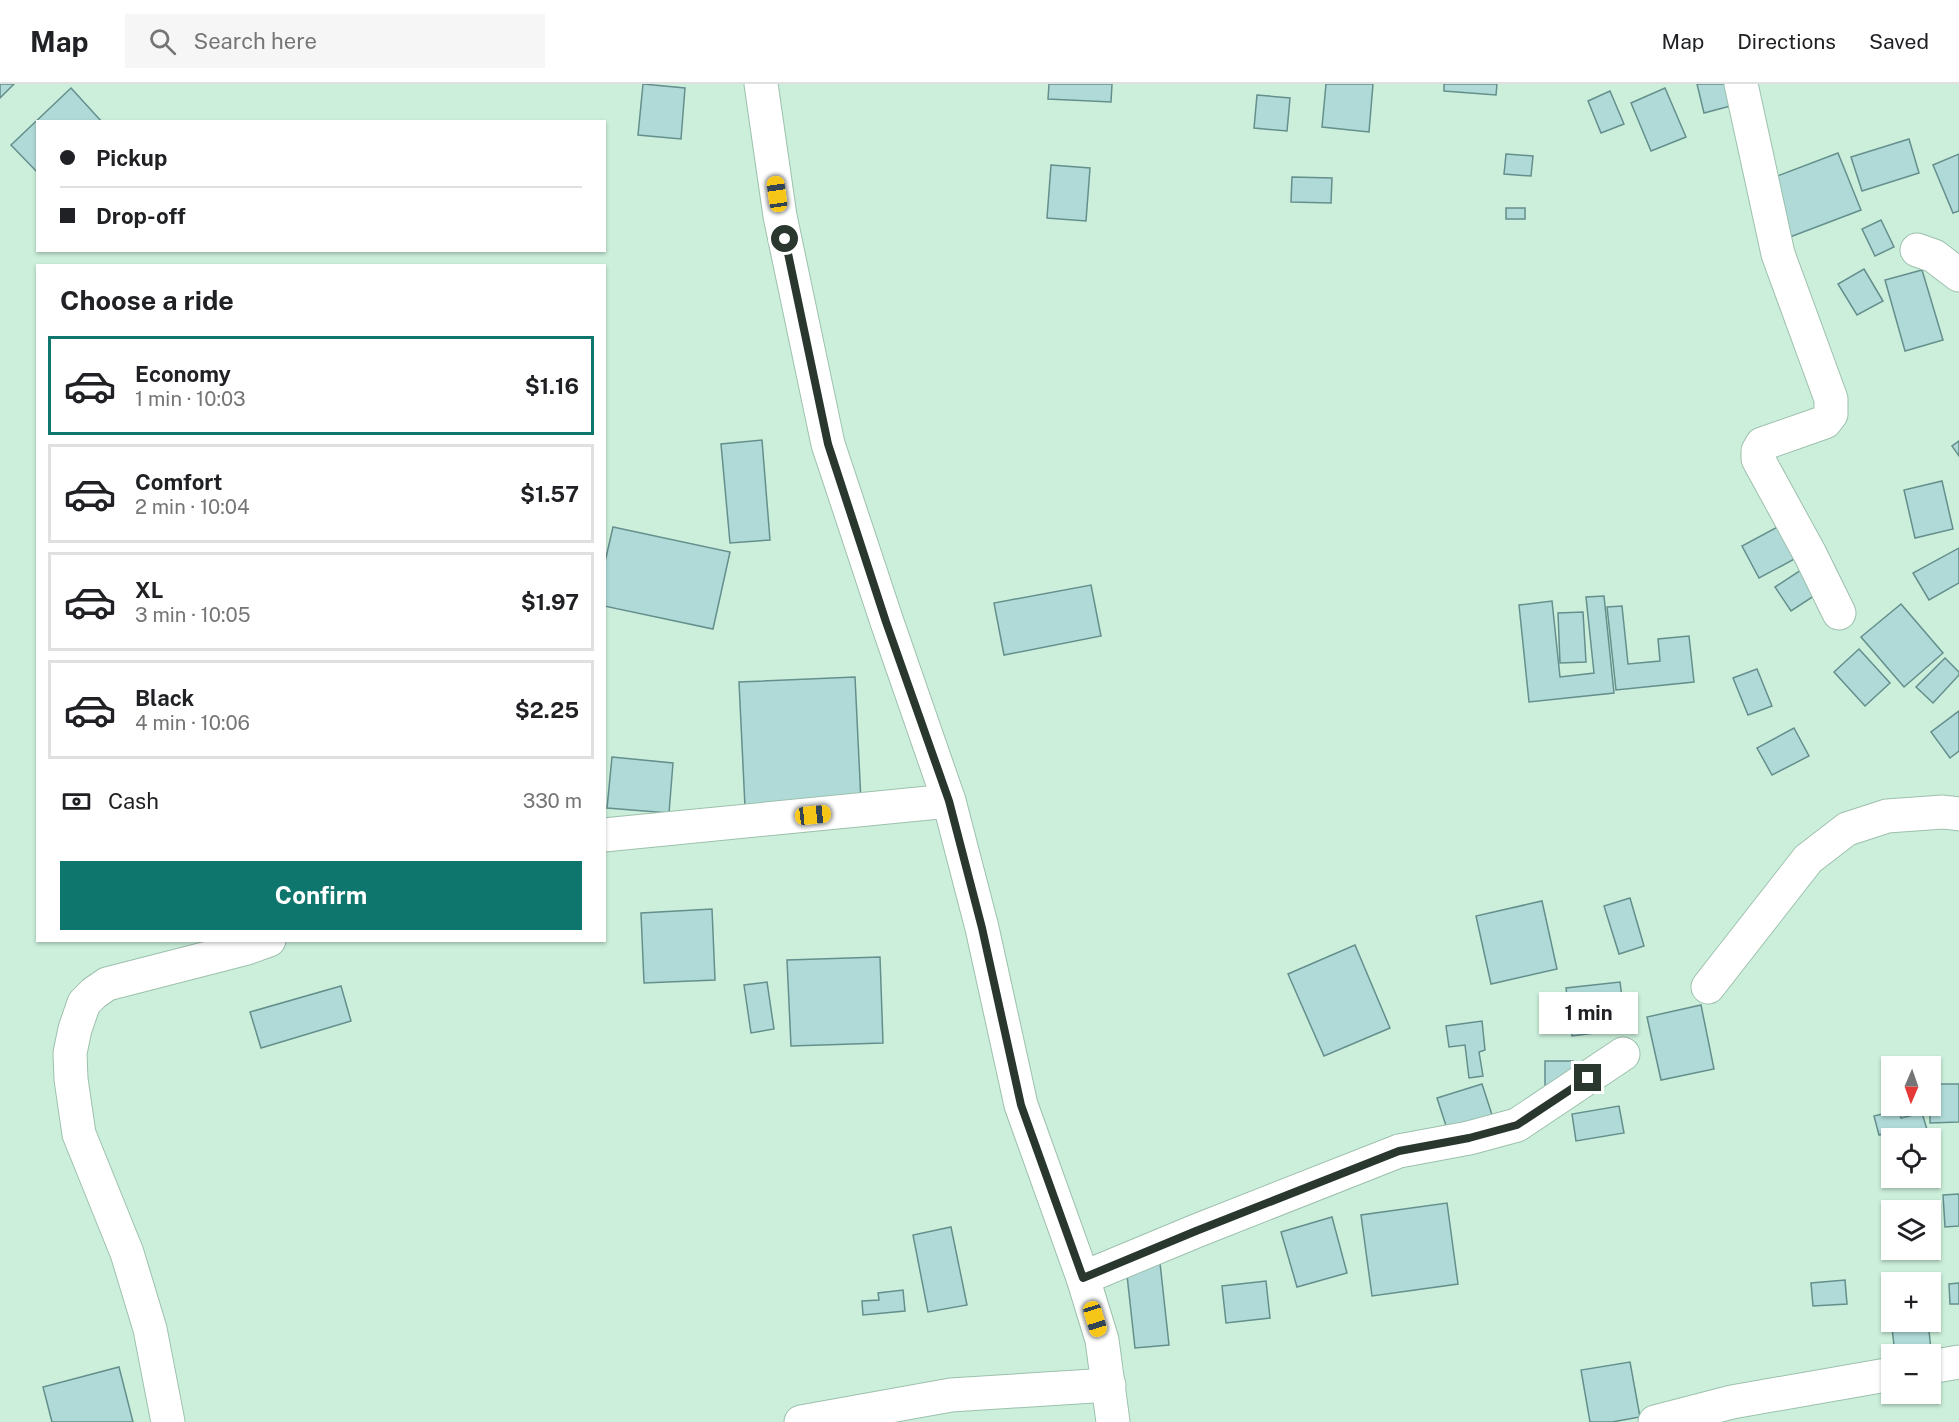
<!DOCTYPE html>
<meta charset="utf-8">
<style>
body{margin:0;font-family:"Public Sans",sans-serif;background:#f6f6f6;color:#202124;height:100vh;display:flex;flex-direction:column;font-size:22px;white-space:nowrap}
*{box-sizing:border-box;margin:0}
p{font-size:20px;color:#757577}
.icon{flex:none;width:33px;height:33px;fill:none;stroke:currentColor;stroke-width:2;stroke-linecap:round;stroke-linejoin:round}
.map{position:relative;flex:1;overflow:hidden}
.panel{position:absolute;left:36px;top:180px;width:570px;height:678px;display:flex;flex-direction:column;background:#fff;border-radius:0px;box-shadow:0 2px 4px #0004}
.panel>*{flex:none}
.top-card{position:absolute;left:36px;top:36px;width:570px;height:132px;border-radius:0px;box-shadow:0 2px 4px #0004;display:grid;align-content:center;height:132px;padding:0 24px;background:#fff}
.needle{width:39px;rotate:182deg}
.controls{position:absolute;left:1881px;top:972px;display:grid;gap:12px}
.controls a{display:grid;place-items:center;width:60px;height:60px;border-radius:0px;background:#fff;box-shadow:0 2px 4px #0004;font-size:30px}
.end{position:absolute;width:27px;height:27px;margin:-14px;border:8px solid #29372f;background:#fff;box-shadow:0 0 0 3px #fff}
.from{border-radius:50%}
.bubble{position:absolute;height:42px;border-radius:0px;background:#fff;box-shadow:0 2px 4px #0004;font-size:20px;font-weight:700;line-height:42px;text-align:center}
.car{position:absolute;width:18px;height:36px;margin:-18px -9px;border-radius:8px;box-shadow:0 0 4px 2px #0007;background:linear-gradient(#f5c518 24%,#345 0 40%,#f5c518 0 76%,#345 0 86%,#f5c518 0)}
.top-card b{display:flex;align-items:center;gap:21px;height:57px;font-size:22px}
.top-card b+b{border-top:2px solid #e0e0e0}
.top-card i{width:15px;height:15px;background:#202124}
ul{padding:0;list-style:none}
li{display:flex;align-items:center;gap:18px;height:99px;margin:0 12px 9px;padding:0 12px;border:3px solid #e0e0e0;border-radius:0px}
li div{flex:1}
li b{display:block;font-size:22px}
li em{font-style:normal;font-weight:700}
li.current{border-color:#0f766e}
li>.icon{width:54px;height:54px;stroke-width:1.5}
h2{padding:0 24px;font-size:27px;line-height:72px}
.pay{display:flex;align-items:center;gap:15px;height:66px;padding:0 24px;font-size:22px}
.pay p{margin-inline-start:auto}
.action{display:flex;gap:12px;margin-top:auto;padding:12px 24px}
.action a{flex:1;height:69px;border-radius:0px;background:#0f766e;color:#fff;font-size:24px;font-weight:700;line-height:69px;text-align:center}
header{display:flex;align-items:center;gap:36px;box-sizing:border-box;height:84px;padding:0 30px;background:#fff;border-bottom:2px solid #e0e0e0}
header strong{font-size:28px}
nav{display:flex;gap:33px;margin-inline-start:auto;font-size:21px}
.search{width:420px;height:54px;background:#f6f6f6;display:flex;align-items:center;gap:15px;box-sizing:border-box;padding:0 21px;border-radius:0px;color:#757577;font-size:22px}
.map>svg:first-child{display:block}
.building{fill:#afdad8;stroke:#658f8c;stroke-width:1.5}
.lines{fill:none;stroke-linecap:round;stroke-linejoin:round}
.minor-casing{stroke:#9dc0ad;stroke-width:35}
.minor{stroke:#fff;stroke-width:33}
.route{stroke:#29372f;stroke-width:8}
</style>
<header>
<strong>Map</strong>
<div class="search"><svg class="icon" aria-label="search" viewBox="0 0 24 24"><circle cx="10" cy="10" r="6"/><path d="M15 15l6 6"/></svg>Search here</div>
<nav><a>Map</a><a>Directions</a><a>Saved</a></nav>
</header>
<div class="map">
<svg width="1959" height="1338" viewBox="0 0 1959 1338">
<rect width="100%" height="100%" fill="#cbefdb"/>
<g class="building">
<path d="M0 0H14L0 14Z"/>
<path d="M643 0 685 4 681 55 638 51Z"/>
<path d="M1049 0H1112L1111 18 1048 15Z"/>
<path d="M1326 0H1373L1369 48 1322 43Z"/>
<path d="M1444 0H1497L1496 11 1444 7Z"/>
<path d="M1697 0H1733L1738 20 1704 29Z"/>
<path d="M71 4 102 38H38V89L11 61Z"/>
<path d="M1665 4 1686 53 1651 67 1631 19Z"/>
<path d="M1610 7 1624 40 1601 49 1588 17Z"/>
<path d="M1257 11 1290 14 1287 47 1254 44Z"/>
<path d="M1909 55 1919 89 1862 107 1851 73Z"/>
<path d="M1838 69 1861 126 1790 153 1767 96Z"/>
<path d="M1506 70 1533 72 1531 92 1504 90Z"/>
<path d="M1959 70V127L1953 129 1933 81Z"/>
<path d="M1051 81 1090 84 1086 137 1047 134Z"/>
<path d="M1292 93 1332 94 1331 119 1291 118Z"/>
<rect x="1506" y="124" width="19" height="11"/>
<path d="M1881 136 1894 163 1875 172 1862 145Z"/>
<path d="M1864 185 1883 217 1857 231 1838 200Z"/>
<path d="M1922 186 1943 256 1905 267 1885 196Z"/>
<path d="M762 356 770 456 730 459 721 360Z"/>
<path d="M1959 357V372L1952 362Z"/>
<path d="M1942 397 1953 445 1915 454 1904 406Z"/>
<path d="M1783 440 1800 472 1759 494 1742 462Z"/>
<path d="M613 443 730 468 713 545 604 522V482Z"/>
<path d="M1959 464V499L1929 516 1913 489Z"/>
<path d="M1804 484 1820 508 1791 527 1775 503Z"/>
<path d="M1091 501 1101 552 1004 571 994 519Z"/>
<path d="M1604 512 1614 609 1529 618 1519 521 1552 517 1560 593 1594 589 1586 513Z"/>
<path d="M1901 520 1943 569 1904 603 1861 553Z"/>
<path d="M1622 522 1628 580 1660 577 1658 555 1689 552 1694 598 1616 606 1607 523Z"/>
<path d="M1583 528 1586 578 1560 579 1558 529Z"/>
<path d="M1859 565 1890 599 1865 622 1834 588Z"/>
<path d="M1945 574 1959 588V591L1933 619 1916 603Z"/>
<path d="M1757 585 1772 622 1748 631 1733 594Z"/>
<path d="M855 593 861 718 745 723 739 598Z"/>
<path d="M1959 627V667L1950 674 1931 648Z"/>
<path d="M1794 644 1809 672 1772 691 1757 664Z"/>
<path d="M612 673 673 679 669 729 607 724Z"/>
<path d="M1630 814 1644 862 1619 870 1604 822Z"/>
<path d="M1542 817 1557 885 1491 900 1476 832Z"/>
<path d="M712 825 715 896 644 899 641 829Z"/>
<path d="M1355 861 1390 944 1324 972 1288 890Z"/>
<path d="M880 873 883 959 791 962 787 876Z"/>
<path d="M767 898 774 945 751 949 744 901Z"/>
<path d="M1620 898 1626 945 1572 952 1566 904Z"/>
<path d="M341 902 351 937 261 964 250 928Z"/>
<path d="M1701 921 1714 985 1661 996 1647 933Z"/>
<path d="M1482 937 1485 966 1479 968 1483 992 1469 994 1465 961 1449 963 1446 942Z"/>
<path d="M1545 977H1573V1001L1545 1002Z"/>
<path d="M1482 1000 1496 1043 1451 1057 1437 1014Z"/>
<path d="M1930 1000H1959V1038L1930 1039Z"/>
<path d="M1619 1022 1624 1049 1576 1057 1572 1030Z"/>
<path d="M1899 1026 1901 1034 1922 1029 1929 1052 1921 1054H1898L1896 1046 1879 1051 1874 1032Z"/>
<path d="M1959 1110V1142L1945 1143 1943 1111Z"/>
<path d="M1447 1119 1458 1200 1372 1212 1361 1131Z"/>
<path d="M1332 1133 1347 1189 1297 1203 1281 1148Z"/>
<path d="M951 1143 967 1221 928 1228 913 1151Z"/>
<path d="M1160 1179 1169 1261 1135 1264 1126 1182Z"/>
<path d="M1845 1196 1847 1220 1813 1222 1811 1199Z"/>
<path d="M1266 1197 1270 1234 1226 1239 1222 1202Z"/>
<path d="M1959 1199V1220H1950L1949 1200Z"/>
<path d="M903 1206 905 1227 863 1231 862 1217 879 1216 878 1209Z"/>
<path d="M1891 1235 1892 1238H1928L1932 1275 1930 1270H1895Z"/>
<path d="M1630 1278 1640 1333 1612 1338H1590L1581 1286Z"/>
<path d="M119 1283 133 1338H52L43 1303Z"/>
</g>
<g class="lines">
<g class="minor-casing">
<g id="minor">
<path d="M761 0 780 132 828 360 887 538 949 717 982 844 1021 1021 1083 1194 1102 1256 1113 1338"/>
<path d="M1741 0 1778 170 1831 315V330L1825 338 1762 360 1758 367V375L1810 470 1839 529"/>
<path d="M1917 166 1934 172 1959 191"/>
<path d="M604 751 949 717"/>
<path d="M1708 903 1808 775 1847 745 1887 732 1943 728 1959 730"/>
<path d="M1083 1194 1196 1147 1399 1067 1469 1054 1517 1041 1623 970"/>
<path d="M1930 1283 1959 1278"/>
<path d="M168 1338 150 1245 127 1169 79 1050 71 995 70 969 75 945 84 919 94 909 107 900 247 864 269 856"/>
<path d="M801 1338 951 1311 1109 1301"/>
<path d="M1655 1338 1732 1318 1892 1290"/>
</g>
</g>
<use href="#minor" class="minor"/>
</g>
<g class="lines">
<path class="route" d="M785 155 828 360 886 538 949 717 982 844 1021 1021 1083 1194 1196 1147 1399 1067 1469 1054 1517 1041 1588 994"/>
</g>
</svg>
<div class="controls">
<a><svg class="needle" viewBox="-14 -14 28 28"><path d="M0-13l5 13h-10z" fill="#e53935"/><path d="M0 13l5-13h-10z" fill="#757577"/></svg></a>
<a><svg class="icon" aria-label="locate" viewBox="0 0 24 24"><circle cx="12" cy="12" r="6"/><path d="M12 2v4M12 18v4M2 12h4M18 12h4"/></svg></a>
<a><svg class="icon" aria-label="layers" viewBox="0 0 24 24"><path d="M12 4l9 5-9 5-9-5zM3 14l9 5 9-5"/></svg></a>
<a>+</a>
<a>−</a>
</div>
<i class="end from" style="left:785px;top:155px"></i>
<i class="end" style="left:1588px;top:994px"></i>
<div class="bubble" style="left:1539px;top:908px;width:99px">1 min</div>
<i class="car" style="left:777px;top:110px;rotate:352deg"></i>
<i class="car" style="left:813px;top:731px;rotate:84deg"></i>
<i class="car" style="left:1095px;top:1235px;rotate:163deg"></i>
<div class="top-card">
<b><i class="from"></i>Pickup</b>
<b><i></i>Drop-off</b>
</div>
<section class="panel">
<h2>Choose a ride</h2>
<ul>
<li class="current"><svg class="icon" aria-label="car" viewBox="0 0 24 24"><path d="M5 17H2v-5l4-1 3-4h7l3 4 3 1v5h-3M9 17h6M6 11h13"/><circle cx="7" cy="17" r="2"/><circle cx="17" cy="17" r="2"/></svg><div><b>Economy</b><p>1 min · 10:03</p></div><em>$1.16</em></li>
<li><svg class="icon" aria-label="car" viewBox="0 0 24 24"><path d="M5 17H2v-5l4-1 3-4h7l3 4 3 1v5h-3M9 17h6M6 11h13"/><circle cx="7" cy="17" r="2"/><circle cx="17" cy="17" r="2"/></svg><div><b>Comfort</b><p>2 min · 10:04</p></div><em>$1.57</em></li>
<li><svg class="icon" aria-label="car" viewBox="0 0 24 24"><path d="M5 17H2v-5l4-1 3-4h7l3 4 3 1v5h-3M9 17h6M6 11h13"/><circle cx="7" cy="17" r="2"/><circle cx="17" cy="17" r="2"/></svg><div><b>XL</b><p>3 min · 10:05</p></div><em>$1.97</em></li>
<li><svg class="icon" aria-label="car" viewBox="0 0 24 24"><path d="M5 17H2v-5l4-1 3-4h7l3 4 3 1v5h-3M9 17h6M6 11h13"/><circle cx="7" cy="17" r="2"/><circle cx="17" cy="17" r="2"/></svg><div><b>Black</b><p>4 min · 10:06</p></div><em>$2.25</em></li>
</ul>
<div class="pay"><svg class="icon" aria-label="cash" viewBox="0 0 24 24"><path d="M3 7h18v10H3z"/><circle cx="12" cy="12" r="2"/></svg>Cash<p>330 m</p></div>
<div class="action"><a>Confirm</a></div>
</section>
</div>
